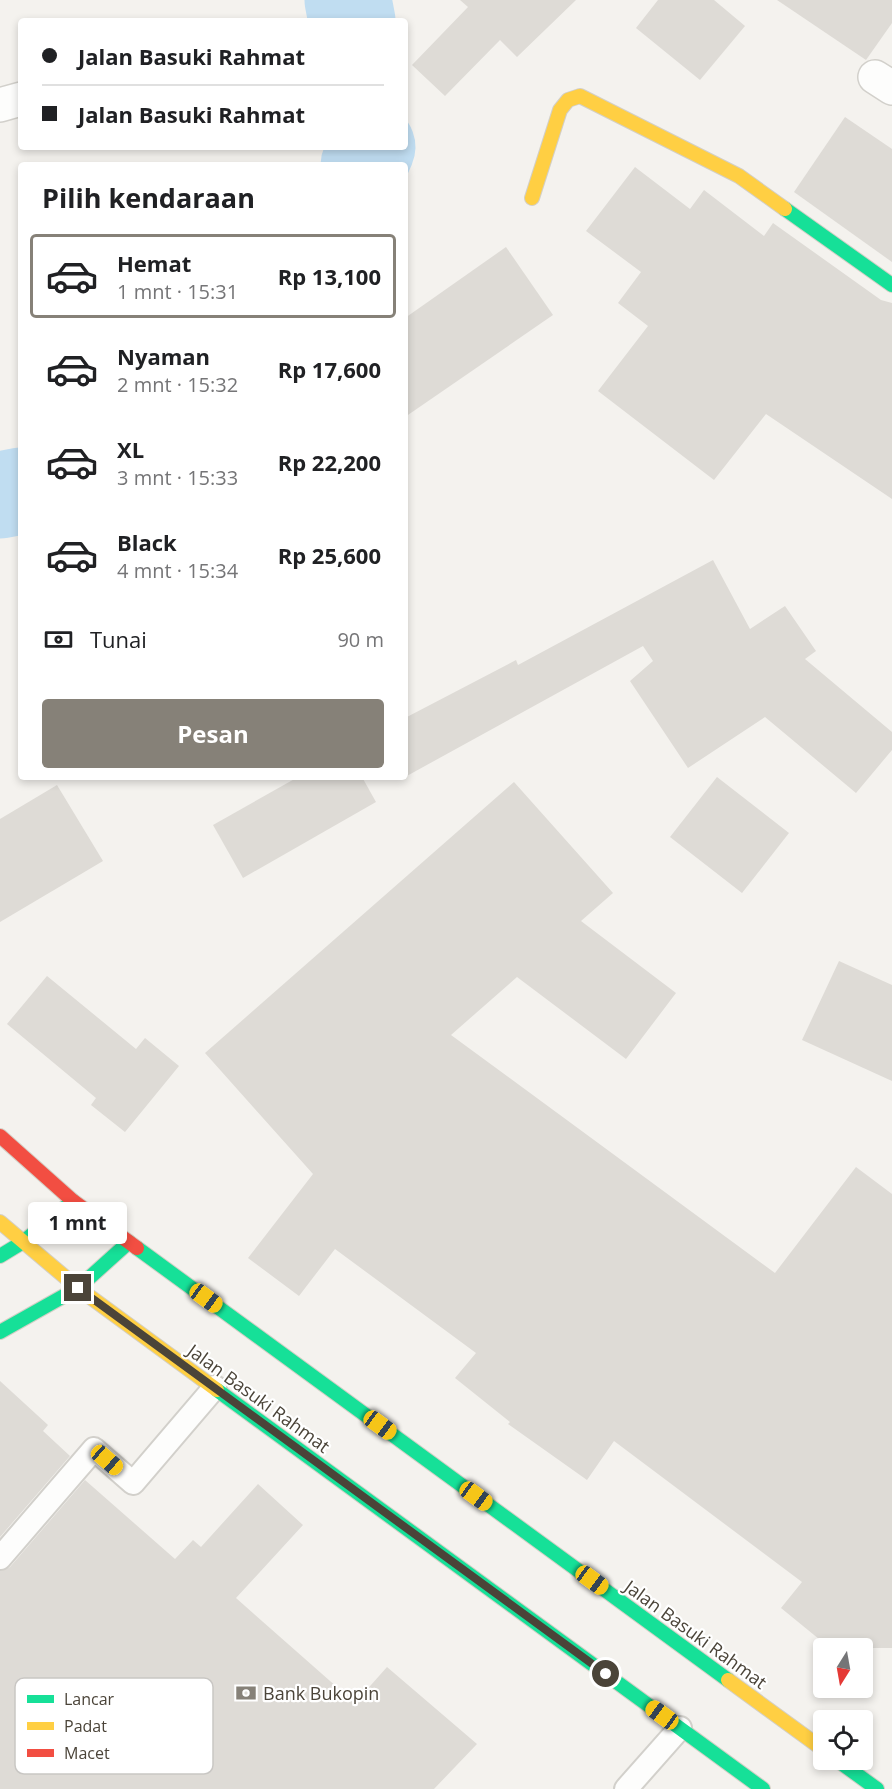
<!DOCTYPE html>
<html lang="id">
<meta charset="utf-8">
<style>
body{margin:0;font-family:"Open Sans",sans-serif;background:#f2f2f2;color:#202124;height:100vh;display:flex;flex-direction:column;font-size:22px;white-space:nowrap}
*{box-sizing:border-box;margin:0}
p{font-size:20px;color:#757577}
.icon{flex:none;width:33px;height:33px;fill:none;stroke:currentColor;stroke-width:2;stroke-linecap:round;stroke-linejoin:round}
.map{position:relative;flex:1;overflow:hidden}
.sheet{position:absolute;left:18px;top:162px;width:390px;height:618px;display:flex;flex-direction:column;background:#fff;border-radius:6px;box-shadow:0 3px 9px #0003}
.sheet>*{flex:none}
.guide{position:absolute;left:18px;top:18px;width:390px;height:132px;border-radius:6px;box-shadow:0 3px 9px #0003;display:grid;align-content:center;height:132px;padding:0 24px;background:#fff}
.needle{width:39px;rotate:191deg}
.controls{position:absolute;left:813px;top:1638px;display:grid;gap:12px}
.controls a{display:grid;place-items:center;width:60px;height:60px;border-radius:6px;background:#fff;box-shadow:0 3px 9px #0003;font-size:30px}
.end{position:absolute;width:27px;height:27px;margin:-14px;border:8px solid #4b4439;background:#fff;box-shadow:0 0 0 3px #fff}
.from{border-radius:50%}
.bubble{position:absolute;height:42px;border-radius:6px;background:#fff;box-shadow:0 3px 9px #0003;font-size:20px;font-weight:700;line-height:42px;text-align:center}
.car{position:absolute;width:18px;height:36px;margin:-18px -9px;border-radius:8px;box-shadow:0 0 4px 2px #0007;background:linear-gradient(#f5c518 24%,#345 0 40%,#f5c518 0 76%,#345 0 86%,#f5c518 0)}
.guide b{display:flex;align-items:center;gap:21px;height:57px;font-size:22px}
.guide b+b{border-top:2px solid #e0e0e0}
.guide i{width:15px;height:15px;background:#202124}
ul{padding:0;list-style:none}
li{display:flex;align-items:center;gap:18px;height:84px;margin:0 12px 9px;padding:0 12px;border:3px solid transparent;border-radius:6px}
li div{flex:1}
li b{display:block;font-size:22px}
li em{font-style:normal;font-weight:700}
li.on{border-color:#868178}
li>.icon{width:54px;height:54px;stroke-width:1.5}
h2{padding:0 24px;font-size:27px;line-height:72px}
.pay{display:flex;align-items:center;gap:15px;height:66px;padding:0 24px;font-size:22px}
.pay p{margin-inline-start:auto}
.cta{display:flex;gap:12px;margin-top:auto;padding:12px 24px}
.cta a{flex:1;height:69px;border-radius:6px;background:#868178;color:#fff;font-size:24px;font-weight:700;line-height:69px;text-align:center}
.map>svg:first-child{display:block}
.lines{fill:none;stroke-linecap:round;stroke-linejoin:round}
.river{stroke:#c0ddf1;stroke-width:87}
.building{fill:#dedbd6}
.lane-casing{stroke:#d2d0cb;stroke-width:26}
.street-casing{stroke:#d2d0cb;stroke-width:36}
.fast-casing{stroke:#d3cfc5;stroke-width:16}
.slow-casing{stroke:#d3cfc5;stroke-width:16}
.jam-casing{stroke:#d3cfc5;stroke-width:16}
.lane{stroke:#fdfdfc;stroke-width:22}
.street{stroke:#fdfdfc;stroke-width:33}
.fast{stroke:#16e098;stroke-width:14}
.slow{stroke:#ffcf43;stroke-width:14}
.jam{stroke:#f24e42;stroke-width:14}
.route{stroke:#4b4439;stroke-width:8}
.labels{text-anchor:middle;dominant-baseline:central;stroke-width:4.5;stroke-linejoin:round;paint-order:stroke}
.street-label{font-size:18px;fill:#4b4439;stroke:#fff}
.poi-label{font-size:18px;fill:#4b4439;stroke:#fff;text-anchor:start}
.key{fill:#fff;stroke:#c9c7c4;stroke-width:1.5}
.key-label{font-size:16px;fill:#4b4439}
</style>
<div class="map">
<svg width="892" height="1789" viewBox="0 0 892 1789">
<rect width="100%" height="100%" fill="#f4f2ee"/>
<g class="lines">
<g class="river">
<path d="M348 0 352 21"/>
<path d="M364 165 372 147"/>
<path d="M0 495 21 491"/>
</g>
</g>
<g class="building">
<path d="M460 0H576L517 57 500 40 445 96 412 65 468 7Z"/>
<path d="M658 0H714L745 26 700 80 636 28Z"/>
<path d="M777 0H892V23L866 60Z"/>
<path d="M845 117 892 149V262L794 192Z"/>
<path d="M635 167 690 209 704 190 764 236 773 223 881 300 892 303V499L766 414 714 480 598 391 648 326 618 303 641 272 586 231Z"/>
<path d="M506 247 553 315 405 417V318Z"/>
<path d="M713 560 750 629 785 606 816 651 805 659 892 732V750L856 793 765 717 688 768 630 681 653 661 643 646 405 777V718L516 660 518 665Z"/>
<path d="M298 777H362L376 802 243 878 213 825Z"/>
<path d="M717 777 789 833 742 893 670 837Z"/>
<path d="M514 782 613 893 581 921 676 993 626 1059 517 977 451 1035 775 1273 856 1167 892 1194V1648H830L781 1608 802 1582 614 1441 587 1480 508 1424 510 1422 455 1378 476 1353 335 1249 299 1296 248 1258 313 1174 205 1053Z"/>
<path d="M57 785 103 861 0 922V819Z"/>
<path d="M839 961 892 985V1081L802 1040Z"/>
<path d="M47 976 136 1049 145 1038 179 1066 125 1132 91 1105 96 1098 7 1024Z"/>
<path d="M0 1381 48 1425 43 1431 70 1456 0 1537Z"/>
<path d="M85 1480 175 1559 193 1540 201 1547 258 1484 303 1525 236 1598 355 1703 387 1667 477 1744 434 1789H0V1571L10 1567Z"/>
</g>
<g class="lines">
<g class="lane-casing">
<g id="lane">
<path d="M0 1558 94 1449 133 1483 215 1387"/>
<path d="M626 1789 680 1728"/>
</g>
</g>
<g class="street-casing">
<g id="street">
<path d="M875 77 892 88"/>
<path d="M0 105 21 99"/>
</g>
</g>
<g class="fast-casing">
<g id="fast">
<path d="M785 209 892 285"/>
<path d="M137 1248 728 1680"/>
<path d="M0 1256 23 1242 73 1201"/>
<path d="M0 1332 78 1288 129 1242"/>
<path d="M217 1390 763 1789"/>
<path d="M837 1760 877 1789"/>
</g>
</g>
<g class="slow-casing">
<g id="slow">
<path d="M532 198 560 110 568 100 580 96 739 176 785 209"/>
<path d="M0 1222 78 1288 217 1390"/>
<path d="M728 1680 824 1750"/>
</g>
</g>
<g class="jam-casing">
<path id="jam" d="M0 1136 73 1201 137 1248"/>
</g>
<use href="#lane" class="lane"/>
<use href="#street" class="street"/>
<use href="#fast" class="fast"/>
<use href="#slow" class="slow"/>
<use href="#jam" class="jam"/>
</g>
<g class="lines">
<path class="route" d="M78 1288 606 1674"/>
</g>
<defs>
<g id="bank-bare" transform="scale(1.62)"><path d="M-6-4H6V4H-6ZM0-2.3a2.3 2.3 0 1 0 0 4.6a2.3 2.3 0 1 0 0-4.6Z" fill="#868178" stroke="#fff" stroke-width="2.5" paint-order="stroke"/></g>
</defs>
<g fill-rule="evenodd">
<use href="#bank-bare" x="246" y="1693"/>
</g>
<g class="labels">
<g class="street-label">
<text transform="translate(259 1398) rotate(36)">Jalan Basuki Rahmat</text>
<text transform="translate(696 1634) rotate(36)">Jalan Basuki Rahmat</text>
</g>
<g class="poi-label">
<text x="263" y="1693">Bank Bukopin</text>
</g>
</g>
<rect x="15" y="1678" width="198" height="96" rx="9" class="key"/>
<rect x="27" y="1695" width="27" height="8" fill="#16e098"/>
<rect x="27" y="1722" width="27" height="8" fill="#ffcf43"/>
<rect x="27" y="1749" width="27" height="8" fill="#f24e42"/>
<g class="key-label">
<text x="64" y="1705">Lancar</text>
<text x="64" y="1732">Padat</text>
<text x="64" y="1759">Macet</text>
</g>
</svg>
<div class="controls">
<a><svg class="needle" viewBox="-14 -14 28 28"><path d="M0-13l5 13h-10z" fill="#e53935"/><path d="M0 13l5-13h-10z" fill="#757577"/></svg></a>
<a><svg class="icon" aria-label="locate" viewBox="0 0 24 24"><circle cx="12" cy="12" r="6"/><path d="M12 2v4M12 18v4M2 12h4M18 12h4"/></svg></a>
</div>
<i class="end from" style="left:606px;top:1674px"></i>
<i class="end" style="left:78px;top:1288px"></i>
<div class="bubble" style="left:28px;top:1202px;width:99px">1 mnt</div>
<i class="car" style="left:206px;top:1298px;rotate:126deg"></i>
<i class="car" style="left:380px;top:1425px;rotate:126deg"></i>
<i class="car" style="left:107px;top:1460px;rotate:131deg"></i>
<i class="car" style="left:476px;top:1496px;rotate:126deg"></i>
<i class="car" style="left:592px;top:1580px;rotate:126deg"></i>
<i class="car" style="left:662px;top:1715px;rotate:306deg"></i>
<div class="guide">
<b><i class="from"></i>Jalan Basuki Rahmat</b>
<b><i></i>Jalan Basuki Rahmat</b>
</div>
<section class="sheet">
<h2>Pilih kendaraan</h2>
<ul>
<li class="on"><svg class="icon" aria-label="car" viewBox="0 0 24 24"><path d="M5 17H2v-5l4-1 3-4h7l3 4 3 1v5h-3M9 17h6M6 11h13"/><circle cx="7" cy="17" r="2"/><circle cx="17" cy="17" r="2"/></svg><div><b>Hemat</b><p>1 mnt · 15:31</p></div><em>Rp 13,100</em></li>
<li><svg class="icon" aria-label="car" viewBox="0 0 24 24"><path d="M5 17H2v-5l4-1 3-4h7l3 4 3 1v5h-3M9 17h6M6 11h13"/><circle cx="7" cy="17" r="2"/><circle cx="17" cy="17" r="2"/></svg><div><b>Nyaman</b><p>2 mnt · 15:32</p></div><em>Rp 17,600</em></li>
<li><svg class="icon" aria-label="car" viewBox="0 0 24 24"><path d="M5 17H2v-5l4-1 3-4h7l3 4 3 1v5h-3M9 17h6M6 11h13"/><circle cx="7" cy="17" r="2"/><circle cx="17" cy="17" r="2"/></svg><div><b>XL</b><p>3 mnt · 15:33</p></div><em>Rp 22,200</em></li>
<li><svg class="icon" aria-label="car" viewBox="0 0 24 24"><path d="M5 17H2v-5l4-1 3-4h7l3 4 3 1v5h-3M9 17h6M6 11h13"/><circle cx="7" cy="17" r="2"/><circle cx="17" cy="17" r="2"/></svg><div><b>Black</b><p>4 mnt · 15:34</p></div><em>Rp 25,600</em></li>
</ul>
<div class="pay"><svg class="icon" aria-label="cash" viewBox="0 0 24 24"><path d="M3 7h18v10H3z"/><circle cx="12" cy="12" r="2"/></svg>Tunai<p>90 m</p></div>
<div class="cta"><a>Pesan</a></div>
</section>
</div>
